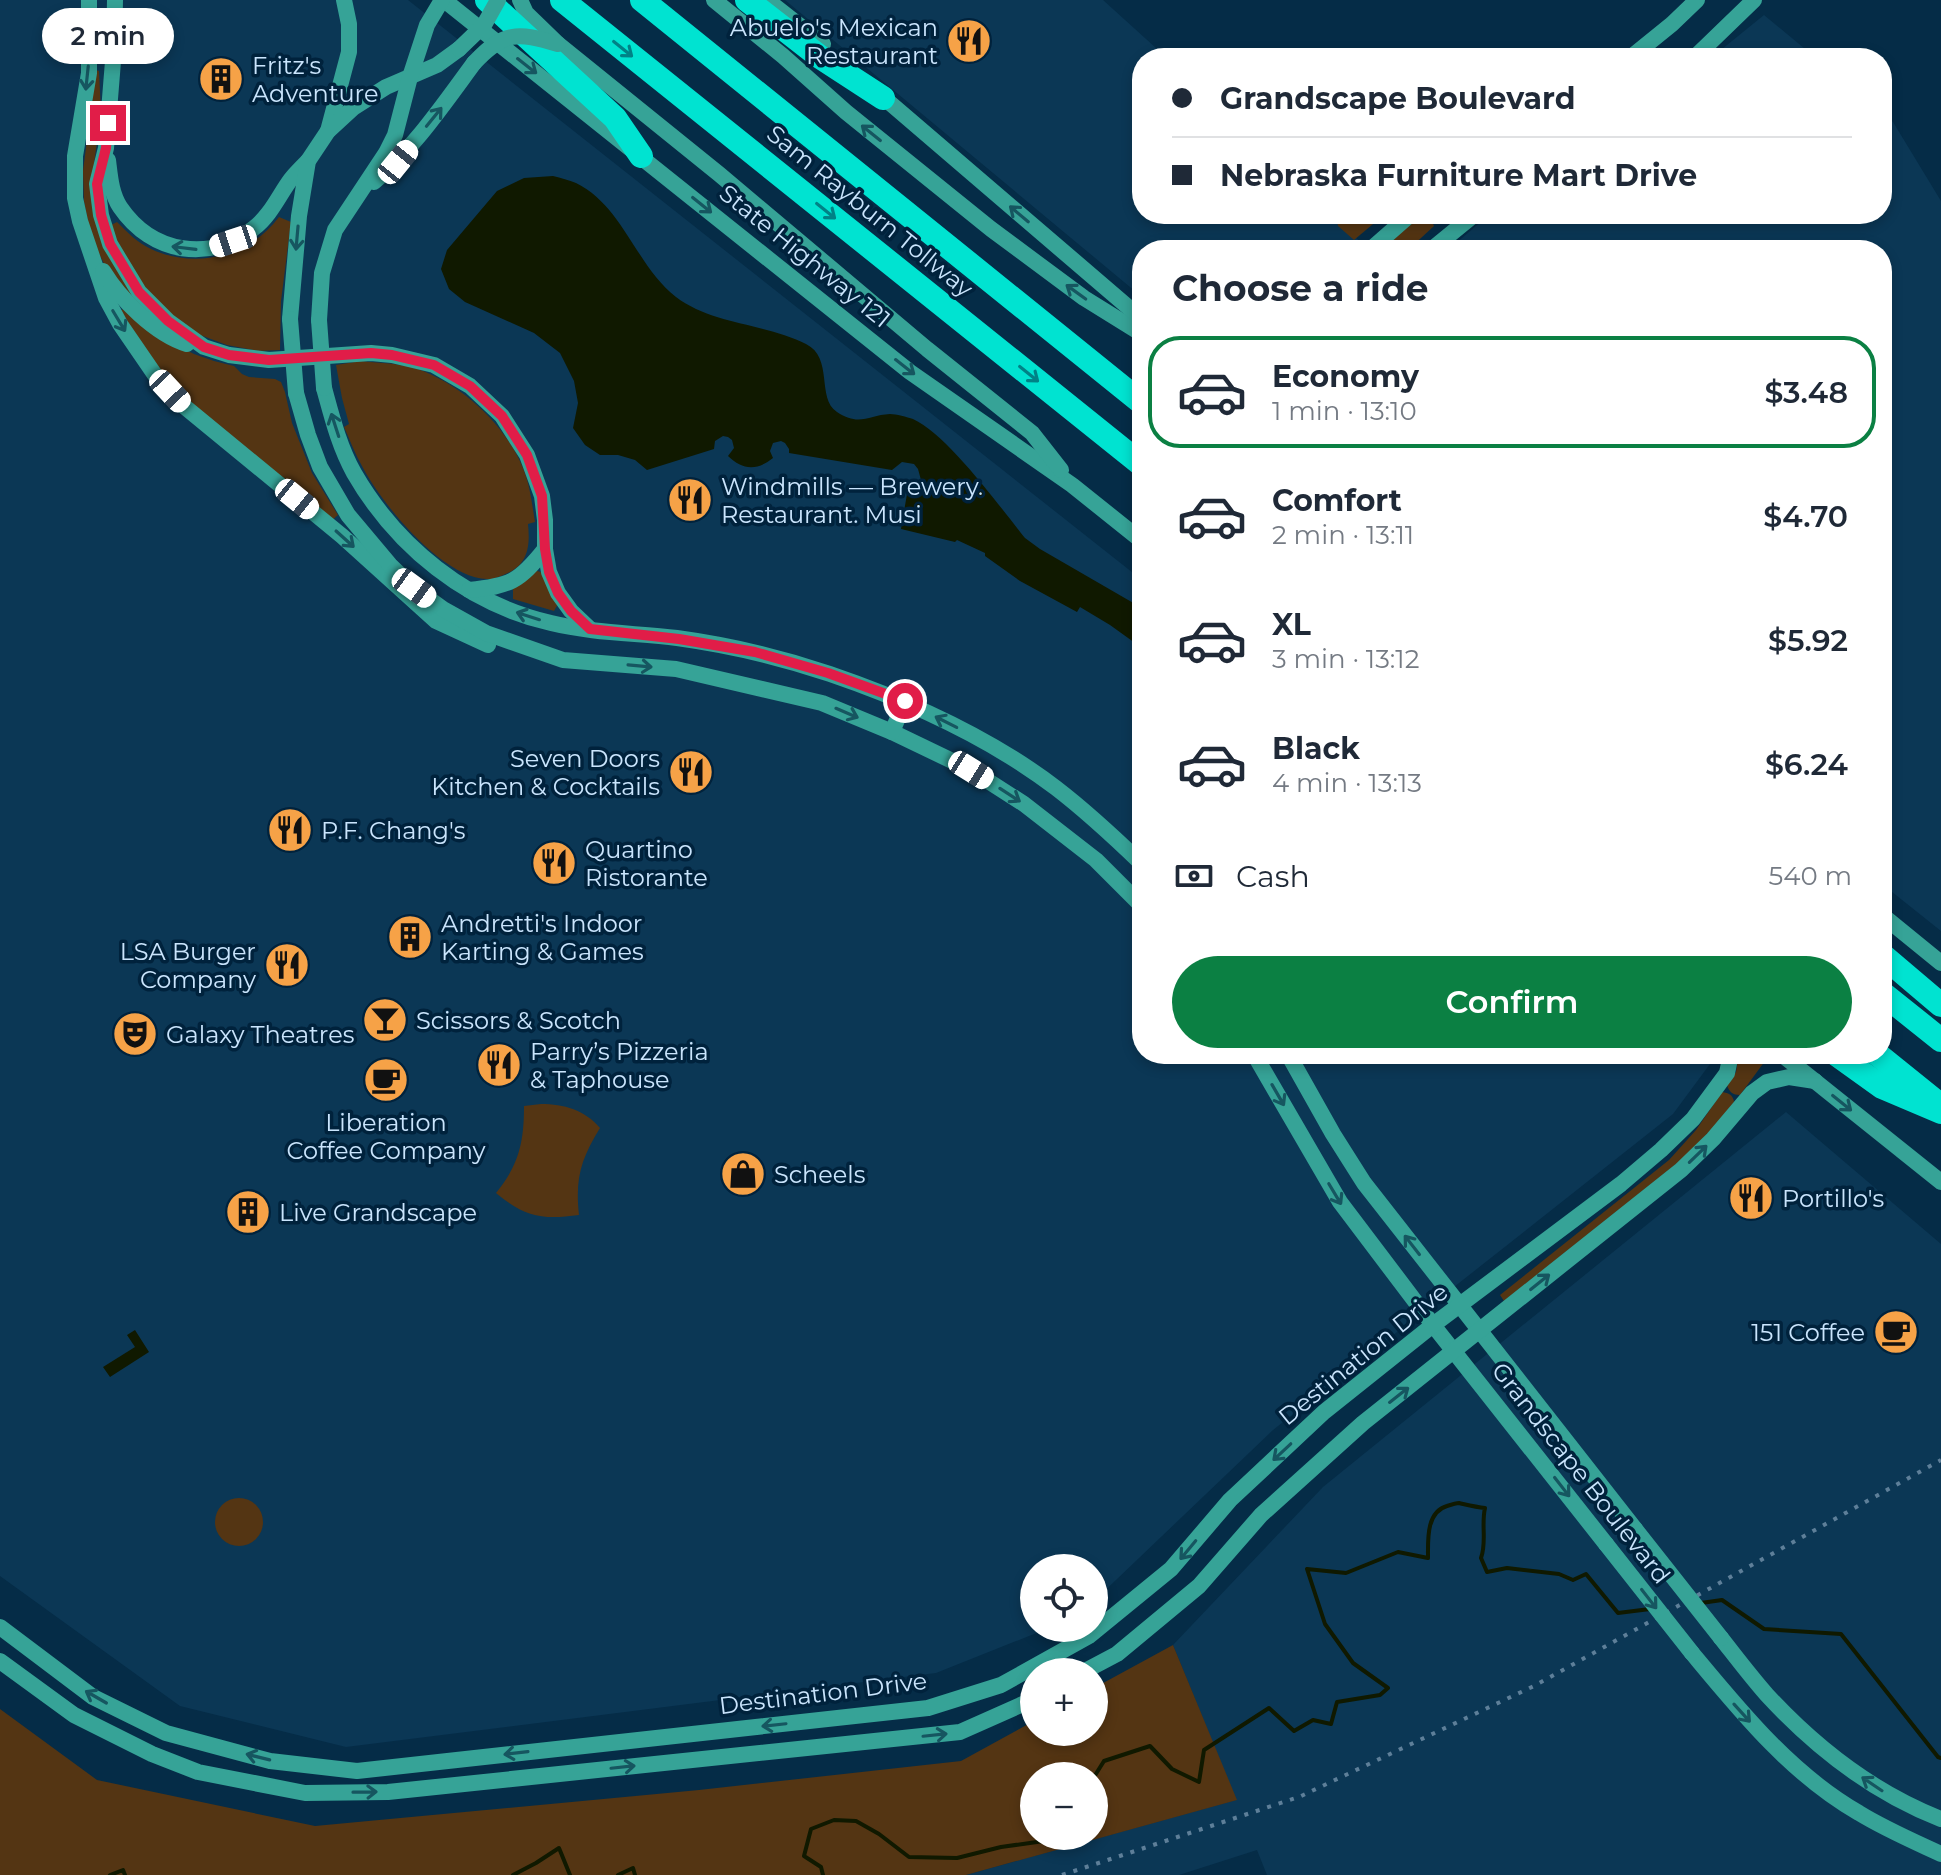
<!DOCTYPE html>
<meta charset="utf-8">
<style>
body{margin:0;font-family:Montserrat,sans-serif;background:#f6f6f7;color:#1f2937;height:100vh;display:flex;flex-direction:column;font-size:30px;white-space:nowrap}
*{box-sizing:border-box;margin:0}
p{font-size:26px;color:#747a83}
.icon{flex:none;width:44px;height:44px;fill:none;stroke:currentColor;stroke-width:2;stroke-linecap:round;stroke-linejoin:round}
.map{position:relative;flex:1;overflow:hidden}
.details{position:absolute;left:1132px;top:240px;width:760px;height:824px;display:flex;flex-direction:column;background:#fff;border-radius:32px;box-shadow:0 4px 12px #0003}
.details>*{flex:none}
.top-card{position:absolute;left:1132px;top:48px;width:760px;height:176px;border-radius:32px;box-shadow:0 4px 12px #0003;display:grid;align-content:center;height:176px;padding:0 40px;background:#fff}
.controls{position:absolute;left:1020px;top:1554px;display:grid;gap:16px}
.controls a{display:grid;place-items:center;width:88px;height:88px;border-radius:50%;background:#fff;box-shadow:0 4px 12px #0003;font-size:40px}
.end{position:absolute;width:36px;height:36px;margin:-18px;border:10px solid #e11d48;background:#fff;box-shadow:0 0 0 4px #fff}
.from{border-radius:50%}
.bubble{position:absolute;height:56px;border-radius:28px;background:#fff;box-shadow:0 4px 12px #0003;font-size:26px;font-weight:600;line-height:56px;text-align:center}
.car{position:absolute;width:24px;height:48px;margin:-24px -12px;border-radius:10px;box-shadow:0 0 6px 2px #0007;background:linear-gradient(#fff 24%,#345 0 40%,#fff 0 76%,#345 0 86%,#fff 0)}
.top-card b{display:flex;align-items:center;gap:28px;height:76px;font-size:30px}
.top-card b+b{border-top:2px solid #e0e1e3}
.top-card i{width:20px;height:20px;background:#1f2937}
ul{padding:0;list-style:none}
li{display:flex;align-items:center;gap:24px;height:112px;margin:0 16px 12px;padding:0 24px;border:4px solid transparent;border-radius:32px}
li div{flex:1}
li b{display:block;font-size:30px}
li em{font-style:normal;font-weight:600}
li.on{border-color:#0b8043}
li>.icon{width:72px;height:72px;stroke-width:1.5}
h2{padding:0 40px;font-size:36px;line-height:96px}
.pay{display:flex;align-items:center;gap:20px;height:88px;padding:0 40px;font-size:30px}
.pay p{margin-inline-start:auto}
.cta{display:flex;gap:16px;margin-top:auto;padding:16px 40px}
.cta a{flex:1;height:92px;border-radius:48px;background:#0b8043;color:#fff;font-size:32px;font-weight:600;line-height:92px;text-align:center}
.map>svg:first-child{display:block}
.built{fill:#0b3755}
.green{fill:#543513;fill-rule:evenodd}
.water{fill:#101900}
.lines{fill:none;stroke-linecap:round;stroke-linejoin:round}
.stream{stroke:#101900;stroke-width:4}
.secondary{stroke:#36a397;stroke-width:16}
.highway{stroke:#00e3d1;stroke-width:24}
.rail{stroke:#5e7f99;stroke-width:4;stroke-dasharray:4 8;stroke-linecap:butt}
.secondary-bridge{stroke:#36a397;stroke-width:16}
.oneway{stroke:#008286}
.oneway2{stroke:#165660}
.route{stroke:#e11d48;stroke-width:10}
.labels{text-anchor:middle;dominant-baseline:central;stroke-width:7;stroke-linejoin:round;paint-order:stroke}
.poi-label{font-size:24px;fill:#cae5fd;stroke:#00223c;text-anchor:start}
.street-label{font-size:24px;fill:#cae5fd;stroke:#00223c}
</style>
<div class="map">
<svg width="1941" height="1875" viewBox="0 0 1941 1875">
<rect width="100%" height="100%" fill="#052c47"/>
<g class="built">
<path d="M0 0H408L1142 580V1054H1709L1710 1064 1673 1114 1273 1430 1094 1601V1568H1034V1628H1049L936 1673 346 1747 180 1706 0 1576Z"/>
<path d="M785 0H1103L1167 58H1142V214H1303L1307 217 1334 219 1363 244 1358 250H1142V297Z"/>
<path d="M1764 15 1816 58H1711Z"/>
<path d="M1882 113 1893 122 1941 201V931L1882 884V250H1448L1490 214H1882Z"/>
<path d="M1786 1112 1941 1244V1875H1267L1257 1850 1179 1875H966L1236 1800 1173 1645 1323 1487Z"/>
</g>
<g class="green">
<path d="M96 70 99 71 101 112 94 164V206L148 316 106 268 95 245 89 227 84 201 83 171Z"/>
<path d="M1336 214H1385L1354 240 1338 226Z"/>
<path d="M279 217 291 222 281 301 280 350 258 351 227 345 192 332 173 319 129 269 109 226 117 222C128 233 138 243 151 249 196 270 250 256 279 217Z"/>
<path d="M1424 219 1431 220 1434 226 1408 250H1382L1409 225Z"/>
<path d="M125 308 178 346 194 354 214 361 234 366 242 374 249 377 275 379 281 382 285 392 292 423 312 473 338 515 330 522 173 388 120 311Z"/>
<path d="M361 361C378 363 394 363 411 367 457 380 505 423 523 468 530 485 532 504 535 522L528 524C530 543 529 562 510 572 503 575 494 580 487 579 442 578 381 503 362 466 355 454 350 440 344 427L349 424 342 398 336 365Z"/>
<path d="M534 570 544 573 558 604 554 611 513 599V587Z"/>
<path d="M1739 1054H1759L1765 1061 1740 1095C1733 1095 1729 1092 1727 1085L1736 1072Z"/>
<path d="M1722 1092C1729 1093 1733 1095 1734 1102L1714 1127 1680 1161 1504 1301 1500 1295 1669 1160 1696 1130Z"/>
<path d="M541 1104C564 1104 585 1110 600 1128 581 1159 575 1178 579 1215 542 1220 525 1217 496 1193 519 1165 524 1142 524 1106Z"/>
<circle cx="239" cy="1522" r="24"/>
<path d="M1173 1645 1237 1800 966 1875H0V1709L97 1780 315 1826 699 1790 961 1761 1034 1721V1732H1094V1688ZM1034 1776H1094V1836H1034Z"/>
</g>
<g class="water">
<path d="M553 176C561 178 569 180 576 183 623 206 636 266 676 297 713 325 765 323 806 344 834 358 816 398 837 412 859 427 869 415 890 414 896 414 907 417 913 419 948 435 1000 507 1025 538L1040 549 1142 608V648L1110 625 1080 607 1077 612 1020 581 985 556V553L957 540 955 542 901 529 907 494 916 489 921 480 918 469 914 464 902 462 892 470 789 453V449L785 443 781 441 773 443 770 451 773 458C757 471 742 470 728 456L734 448 732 440 728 437 723 436 715 441 714 449 647 470 635 460 618 455H600L585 445 573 428 578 403 574 381 560 353 534 333 465 302 449 289 441 269 447 250 497 191 524 178Z"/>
<path d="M135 1330 149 1352 110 1377 103 1367 135 1347 127 1335Z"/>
</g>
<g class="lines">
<g class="stream">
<path d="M1701 1603 1722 1600 1764 1629 1841 1634 1938 1757 1941 1758"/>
<path d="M1094 1777 1104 1761 1150 1746 1172 1769 1199 1782 1204 1750 1269 1708 1294 1731 1313 1720 1331 1724 1337 1702 1380 1695 1388 1688 1353 1663 1325 1624 1307 1569 1346 1573 1398 1552 1428 1558C1428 1540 1426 1512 1447 1506 1450 1505 1456 1503 1459 1503 1468 1505 1476 1507 1485 1508 1481 1525 1487 1542 1481 1558L1487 1572 1507 1568 1559 1574 1573 1580 1586 1574 1618 1613 1650 1609"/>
<path d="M110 1875 123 1870 125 1875"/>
<path d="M513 1875 536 1863 559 1848 570 1875"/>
<path d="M618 1875 633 1868 635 1875"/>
<path d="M823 1875 821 1867 804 1856 811 1829 834 1820 856 1821 879 1834 909 1857 957 1858 1001 1847 1051 1840 1054 1836"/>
</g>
<g class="secondary">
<path d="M89 0V73L75 156V198L80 221 106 298 120 324 155 375 185 407 342 536 436 621 488 645"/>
<path d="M115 0 114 49 106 148 97 184 101 215 110 244 139 292 168 321 204 347 229 355 269 360 371 353 392 355 434 365 470 386 502 416 527 455 542 496 545 520V549L549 572 558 593 571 611 590 629"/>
<path d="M444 0 910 372 1072 485 1142 541"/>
<path d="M520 0 526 13 558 44 719 174 927 349 1032 433 1061 470"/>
<path d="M714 0 783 56 846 112 991 229 1084 298 1142 334"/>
<path d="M767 0 823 44"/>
<path d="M1630 58 1672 24 1697 0"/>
<path d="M1694 58 1754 0"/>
<path d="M876 91 1142 319"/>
<path d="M328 131 349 52V24L344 0"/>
<path d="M108 160C110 176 111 193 120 207 152 254 210 263 254 228 271 215 279 195 291 179 296 173 302 167 308 161"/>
<path d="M374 182C414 148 443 105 474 63"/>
<path d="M1370 250 1411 214"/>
<path d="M1431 250 1475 214"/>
<path d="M103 271C120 299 155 334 187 344"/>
<path d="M290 319 299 216 308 161 328 131 353 108 386 87 437 65 459 49"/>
<path d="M319 320 322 273 335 230 386 153 395 135 410 77 427 25 442 0"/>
<path d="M324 388C332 417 339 446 354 473 396 546 467 604 551 623 592 633 635 633 677 638 728 645 780 657 830 674 909 701 989 737 1056 788 1086 811 1114 837 1142 864"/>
<path d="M296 393 308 435 320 467 348 515 390 565 414 588 443 609 486 633 563 660 676 669 822 703 892 732 971 770 1024 804 1096 860 1142 906"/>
<path d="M469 590C510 586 519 582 545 549"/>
<path d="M892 732 905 701"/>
<path d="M1882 915 1941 963"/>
<path d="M1254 1054 1340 1202 1433 1325 1606 1544"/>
<path d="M1288 1054 1333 1134 1364 1183 1635 1529"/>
<path d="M1781 1054 1941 1182"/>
<path d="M0 1627 93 1697 166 1733 270 1761 357 1771 928 1708 1001 1685 1089 1636 1171 1569 1230 1500 1324 1412 1433 1325 1621 1184 1661 1150 1693 1119 1727 1073 1731 1054"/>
<path d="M1721 1638C1736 1657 1751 1677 1767 1695 1816 1748 1874 1793 1941 1819"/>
<path d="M1692 1653C1741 1712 1791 1774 1859 1813 1885 1829 1913 1841 1941 1854"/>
<path d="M0 1661 74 1715 152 1754 198 1772 305 1793 388 1792 960 1732 1034 1699"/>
<path d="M1083 1672 1117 1654 1199 1586 1261 1515 1363 1423 1681 1170 1713 1139 1752 1093 1767 1082 1789 1077 1815 1081"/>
</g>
<g class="highway">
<path d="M487 0 615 118 641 156"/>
<path d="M562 0 1142 465"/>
<path d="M642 0 1142 403"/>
<path d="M747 0 820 57 883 98"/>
<path d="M1882 955 1941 1005"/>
<path d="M1882 993 1941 1040"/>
<path d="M1836 1054 1882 1087 1941 1112"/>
<path d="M1877 1054 1934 1100"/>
</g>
<path class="rail" d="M1062 1875 1299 1797 1534 1686 1941 1460"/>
<g class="secondary-bridge">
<path d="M459 49 484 25 498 0"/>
<path d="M474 63C504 31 517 32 558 44"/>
<path d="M290 319 296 393"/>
<path d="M319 320 324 388"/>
<path d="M1635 1529 1721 1638"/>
<path d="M1606 1544 1692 1653"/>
</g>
</g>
<defs><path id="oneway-shaft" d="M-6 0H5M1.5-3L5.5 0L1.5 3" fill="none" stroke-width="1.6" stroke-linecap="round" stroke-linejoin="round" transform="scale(2)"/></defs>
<g class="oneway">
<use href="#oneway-shaft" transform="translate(623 49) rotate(39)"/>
<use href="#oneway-shaft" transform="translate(826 211) rotate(39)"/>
<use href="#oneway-shaft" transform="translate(1029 374) rotate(39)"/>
</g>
<g class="oneway2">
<use href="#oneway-shaft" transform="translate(527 66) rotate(38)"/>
<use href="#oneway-shaft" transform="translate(87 78) rotate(96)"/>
<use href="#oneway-shaft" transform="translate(434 117) rotate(-51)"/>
<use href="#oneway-shaft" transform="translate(871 133) rotate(-141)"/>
<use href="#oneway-shaft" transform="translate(702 205) rotate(39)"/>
<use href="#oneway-shaft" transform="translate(1019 214) rotate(-140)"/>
<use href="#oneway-shaft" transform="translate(297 238) rotate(95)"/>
<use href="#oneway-shaft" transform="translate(184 248) rotate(-173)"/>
<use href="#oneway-shaft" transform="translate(1076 292) rotate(-144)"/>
<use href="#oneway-shaft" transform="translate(119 321) rotate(59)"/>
<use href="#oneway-shaft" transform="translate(905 367) rotate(38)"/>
<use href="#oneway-shaft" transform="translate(335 425) rotate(-108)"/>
<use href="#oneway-shaft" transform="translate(345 539) rotate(42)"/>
<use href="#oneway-shaft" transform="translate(528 616) rotate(-162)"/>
<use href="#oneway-shaft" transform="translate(640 666) rotate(5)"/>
<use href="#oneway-shaft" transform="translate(847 713) rotate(23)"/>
<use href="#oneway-shaft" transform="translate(946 722) rotate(-153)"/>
<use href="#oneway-shaft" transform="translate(1010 795) rotate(33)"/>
<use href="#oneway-shaft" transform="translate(1278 1095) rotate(60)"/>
<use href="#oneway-shaft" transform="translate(1842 1103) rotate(39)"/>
<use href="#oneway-shaft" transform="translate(1698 1154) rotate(-44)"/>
<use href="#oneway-shaft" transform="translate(1335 1194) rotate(59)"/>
<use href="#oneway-shaft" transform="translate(1412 1245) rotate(-128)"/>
<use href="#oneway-shaft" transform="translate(1540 1282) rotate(-39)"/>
<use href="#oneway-shaft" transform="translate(1399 1395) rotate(-38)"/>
<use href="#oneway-shaft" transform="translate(1282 1452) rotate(137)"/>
<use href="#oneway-shaft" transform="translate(1562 1487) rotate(52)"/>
<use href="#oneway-shaft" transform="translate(1188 1550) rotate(130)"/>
<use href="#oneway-shaft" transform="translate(1649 1599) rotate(52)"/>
<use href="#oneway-shaft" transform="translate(96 1697) rotate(-150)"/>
<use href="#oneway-shaft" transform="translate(1742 1713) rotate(48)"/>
<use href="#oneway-shaft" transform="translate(774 1725) rotate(174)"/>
<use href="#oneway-shaft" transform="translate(935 1735) rotate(-6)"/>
<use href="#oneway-shaft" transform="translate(516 1753) rotate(173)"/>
<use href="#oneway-shaft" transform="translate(258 1757) rotate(-166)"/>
<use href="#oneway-shaft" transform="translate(623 1767) rotate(-6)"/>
<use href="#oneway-shaft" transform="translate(1872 1784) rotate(-146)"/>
<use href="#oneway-shaft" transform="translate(365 1792) rotate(-1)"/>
</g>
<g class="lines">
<path class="route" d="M108 123 106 148 97 184 101 215 110 244 139 292 168 321 204 347 229 355 269 360 371 353 392 355 434 365 470 386 502 416 527 455 542 496 545 549 549 572 558 593 571 611 590 629 679 639 755 652 828 673 905 701"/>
</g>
<defs>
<g id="restaurant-disc" transform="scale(2.3)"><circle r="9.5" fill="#f6a247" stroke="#00223c"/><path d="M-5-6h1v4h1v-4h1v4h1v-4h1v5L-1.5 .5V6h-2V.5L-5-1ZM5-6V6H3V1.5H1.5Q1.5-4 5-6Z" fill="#111"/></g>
<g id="building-disc" transform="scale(2.3)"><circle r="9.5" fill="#f6a247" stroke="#00223c"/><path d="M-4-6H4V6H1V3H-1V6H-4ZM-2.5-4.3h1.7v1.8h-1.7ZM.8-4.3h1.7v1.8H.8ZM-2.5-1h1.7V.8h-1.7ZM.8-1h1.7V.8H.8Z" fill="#111"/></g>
<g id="bar-disc" transform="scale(2.3)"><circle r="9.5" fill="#f6a247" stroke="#00223c"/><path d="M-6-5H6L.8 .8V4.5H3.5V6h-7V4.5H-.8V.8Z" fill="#111"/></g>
<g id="theatre-disc" transform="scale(2.3)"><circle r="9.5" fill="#f6a247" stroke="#00223c"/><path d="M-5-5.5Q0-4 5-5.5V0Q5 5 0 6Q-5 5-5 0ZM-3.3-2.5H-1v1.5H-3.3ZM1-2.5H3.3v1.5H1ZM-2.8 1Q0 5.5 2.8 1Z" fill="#111"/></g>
<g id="cafe-disc" transform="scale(2.3)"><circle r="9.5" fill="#f6a247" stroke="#00223c"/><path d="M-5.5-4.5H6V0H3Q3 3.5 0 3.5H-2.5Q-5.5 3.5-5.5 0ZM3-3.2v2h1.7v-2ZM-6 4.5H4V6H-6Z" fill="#111"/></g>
<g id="shop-disc" transform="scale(2.3)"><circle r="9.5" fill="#f6a247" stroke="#00223c"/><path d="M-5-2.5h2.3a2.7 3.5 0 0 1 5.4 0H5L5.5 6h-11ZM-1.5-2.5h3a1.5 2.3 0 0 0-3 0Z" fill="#111"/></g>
</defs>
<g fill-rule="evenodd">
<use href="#restaurant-disc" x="969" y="41"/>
<use href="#building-disc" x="221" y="79"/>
<use href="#restaurant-disc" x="690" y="500"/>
<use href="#restaurant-disc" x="691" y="772"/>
<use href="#restaurant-disc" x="290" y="830"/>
<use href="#restaurant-disc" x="554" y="863"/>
<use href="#building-disc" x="410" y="937"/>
<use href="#restaurant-disc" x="287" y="965"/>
<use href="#bar-disc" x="385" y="1020"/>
<use href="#theatre-disc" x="135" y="1034"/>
<use href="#restaurant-disc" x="499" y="1065"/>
<use href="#cafe-disc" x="386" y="1080"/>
<use href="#shop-disc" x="743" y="1174"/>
<use href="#restaurant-disc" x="1751" y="1198"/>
<use href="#building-disc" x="248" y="1212"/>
<use href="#cafe-disc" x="1896" y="1332"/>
</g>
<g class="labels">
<g class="poi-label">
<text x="938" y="27" text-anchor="end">Abuelo's Mexican<tspan x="938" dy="28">Restaurant</tspan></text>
<text x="252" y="65">Fritz's<tspan x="252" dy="28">Adventure</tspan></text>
<text x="721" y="486">Windmills — Brewery.<tspan x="721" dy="28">Restaurant. Musi</tspan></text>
<text x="660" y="758" text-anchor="end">Seven Doors<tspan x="660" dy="28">Kitchen &amp; Cocktails</tspan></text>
<text x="321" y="830">P.F. Chang's</text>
<text x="585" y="849">Quartino<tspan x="585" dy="28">Ristorante</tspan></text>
<text x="441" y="923">Andretti's Indoor<tspan x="441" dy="28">Karting &amp; Games</tspan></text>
<text x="256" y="951" text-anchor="end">LSA Burger<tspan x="256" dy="28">Company</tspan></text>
<text x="416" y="1020">Scissors &amp; Scotch</text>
<text x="166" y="1034">Galaxy Theatres</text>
<text x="530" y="1051">Parry’s Pizzeria<tspan x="530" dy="28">&amp; Taphouse</tspan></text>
<text x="386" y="1122" text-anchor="middle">Liberation<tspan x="386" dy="28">Coffee Company</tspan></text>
<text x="774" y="1174">Scheels</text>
<text x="1782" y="1198">Portillo's</text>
<text x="279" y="1212">Live Grandscape</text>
<text x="1865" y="1332" text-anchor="end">151 Coffee</text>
</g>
<g class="street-label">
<text transform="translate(870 211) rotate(39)">Sam Rayburn Tollway</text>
<text transform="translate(805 256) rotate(39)">State Highway 121</text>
<text transform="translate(1363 1354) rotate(-39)">Destination Drive</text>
<text transform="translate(1581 1473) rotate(52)">Grandscape Boulevard</text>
<text transform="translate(823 1693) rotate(-7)">Destination Drive</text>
</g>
</g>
</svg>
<div class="controls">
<a><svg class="icon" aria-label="locate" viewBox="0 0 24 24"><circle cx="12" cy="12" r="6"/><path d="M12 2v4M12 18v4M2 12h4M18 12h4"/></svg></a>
<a>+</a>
<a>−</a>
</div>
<i class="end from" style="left:905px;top:701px"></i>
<i class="end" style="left:108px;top:123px"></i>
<div class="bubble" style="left:42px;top:8px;width:132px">2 min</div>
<i class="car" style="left:398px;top:162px;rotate:39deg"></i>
<i class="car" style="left:233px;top:241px;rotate:252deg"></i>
<i class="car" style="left:170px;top:391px;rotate:137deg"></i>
<i class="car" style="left:297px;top:499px;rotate:129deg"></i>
<i class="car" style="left:414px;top:588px;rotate:126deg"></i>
<i class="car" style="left:971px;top:770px;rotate:122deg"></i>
<div class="top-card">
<b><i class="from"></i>Grandscape Boulevard</b>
<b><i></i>Nebraska Furniture Mart Drive</b>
</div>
<section class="details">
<h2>Choose a ride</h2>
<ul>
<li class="on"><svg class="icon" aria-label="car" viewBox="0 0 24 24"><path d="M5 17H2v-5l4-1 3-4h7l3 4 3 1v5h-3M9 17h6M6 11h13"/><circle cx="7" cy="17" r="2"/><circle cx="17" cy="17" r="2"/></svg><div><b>Economy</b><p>1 min · 13:10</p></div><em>$3.48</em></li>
<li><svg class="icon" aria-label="car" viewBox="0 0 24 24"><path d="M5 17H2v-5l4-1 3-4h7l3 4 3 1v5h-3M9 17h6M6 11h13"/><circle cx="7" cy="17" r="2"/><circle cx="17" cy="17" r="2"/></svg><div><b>Comfort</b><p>2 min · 13:11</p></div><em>$4.70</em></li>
<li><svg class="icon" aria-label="car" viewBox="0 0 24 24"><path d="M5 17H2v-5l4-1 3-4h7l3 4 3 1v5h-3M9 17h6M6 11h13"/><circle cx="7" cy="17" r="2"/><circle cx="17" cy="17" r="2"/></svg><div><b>XL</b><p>3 min · 13:12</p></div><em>$5.92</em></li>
<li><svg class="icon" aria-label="car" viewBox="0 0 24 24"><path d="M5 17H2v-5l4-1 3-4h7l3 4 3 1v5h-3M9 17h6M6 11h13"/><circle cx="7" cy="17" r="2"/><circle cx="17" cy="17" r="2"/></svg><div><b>Black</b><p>4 min · 13:13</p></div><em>$6.24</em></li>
</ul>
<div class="pay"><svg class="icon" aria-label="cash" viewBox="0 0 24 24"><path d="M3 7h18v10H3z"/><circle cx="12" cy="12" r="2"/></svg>Cash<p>540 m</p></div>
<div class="cta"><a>Confirm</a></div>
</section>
</div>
